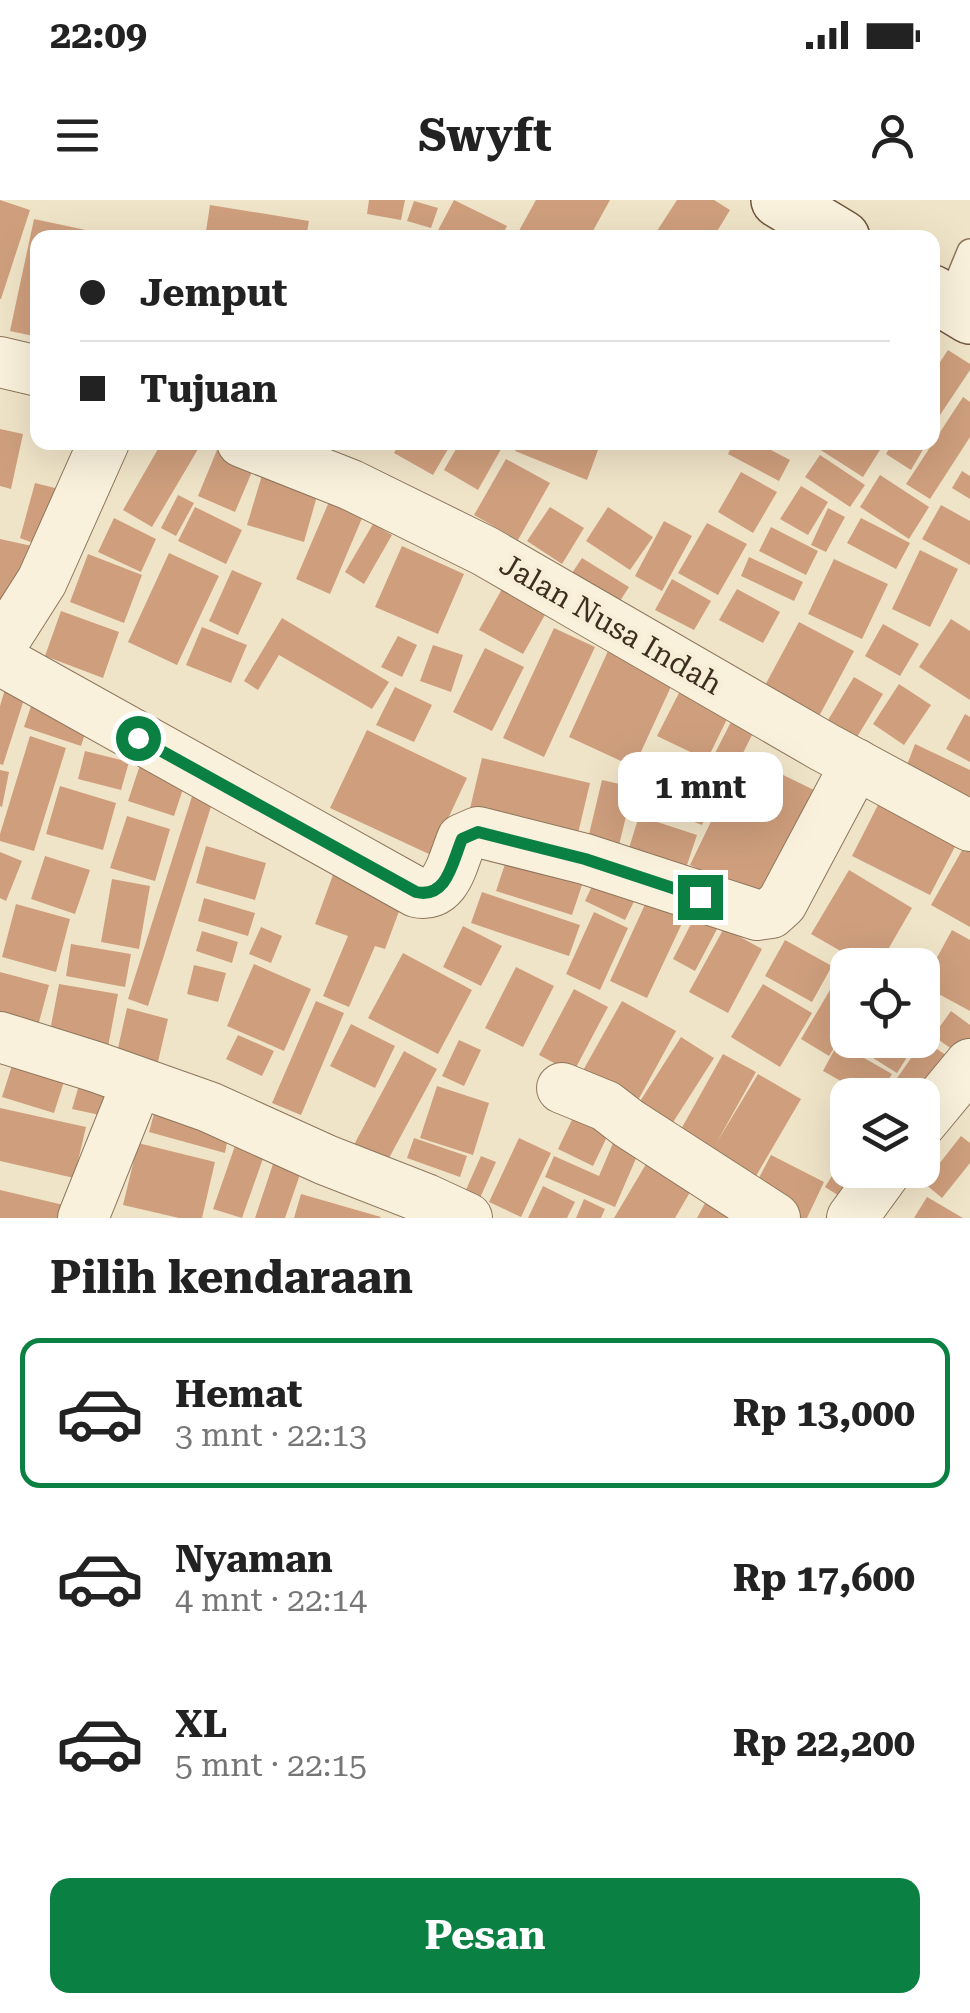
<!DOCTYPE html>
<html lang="id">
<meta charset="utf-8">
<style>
body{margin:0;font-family:"Roboto Serif",serif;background:#f6f6f6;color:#222;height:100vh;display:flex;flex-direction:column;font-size:38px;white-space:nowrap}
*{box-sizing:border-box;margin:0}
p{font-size:32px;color:#767676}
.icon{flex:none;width:55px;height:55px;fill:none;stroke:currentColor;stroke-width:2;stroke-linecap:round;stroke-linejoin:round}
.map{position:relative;height:1018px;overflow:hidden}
.drawer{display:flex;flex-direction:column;background:#fff;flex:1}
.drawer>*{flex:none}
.top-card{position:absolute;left:30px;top:30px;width:910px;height:220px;border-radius:20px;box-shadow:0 10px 40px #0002;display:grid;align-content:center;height:220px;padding:0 50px;background:#fff}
.tools{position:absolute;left:830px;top:748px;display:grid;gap:20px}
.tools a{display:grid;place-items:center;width:110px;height:110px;border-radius:20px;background:#fff;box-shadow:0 10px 40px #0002;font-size:50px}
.end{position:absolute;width:45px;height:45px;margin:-22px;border:12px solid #0b8043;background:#fff;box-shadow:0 0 0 5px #fff}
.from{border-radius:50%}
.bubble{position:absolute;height:70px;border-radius:20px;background:#fff;box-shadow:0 10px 40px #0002;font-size:32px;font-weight:700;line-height:70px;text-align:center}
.top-card b{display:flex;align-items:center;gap:35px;height:95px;font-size:38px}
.top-card b+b{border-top:2px solid #e0e0e0}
.top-card i{width:25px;height:25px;background:#222}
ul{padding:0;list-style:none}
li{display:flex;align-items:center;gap:30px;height:150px;margin:0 20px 15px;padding:0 30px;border:5px solid transparent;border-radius:20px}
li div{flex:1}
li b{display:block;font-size:38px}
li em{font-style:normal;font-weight:700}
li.selected{border-color:#0b8043}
li>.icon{width:90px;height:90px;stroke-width:1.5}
h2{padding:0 50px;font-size:45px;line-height:120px}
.primary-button{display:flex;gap:20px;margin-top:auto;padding:20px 50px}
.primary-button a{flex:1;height:115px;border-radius:20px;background:#0b8043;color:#fff;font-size:40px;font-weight:700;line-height:115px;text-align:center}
.status{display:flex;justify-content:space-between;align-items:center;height:70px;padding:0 50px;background:#fff;direction:ltr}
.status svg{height:28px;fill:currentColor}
header{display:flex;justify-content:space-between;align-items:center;height:130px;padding:0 50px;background:#fff;font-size:45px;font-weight:700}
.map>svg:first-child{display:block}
.building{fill:#cf9f7d}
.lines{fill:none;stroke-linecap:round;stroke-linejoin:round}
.service-casing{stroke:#8d765c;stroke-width:28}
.minor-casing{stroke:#8d765c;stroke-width:52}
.secondary-casing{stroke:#6f573f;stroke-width:58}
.service{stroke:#faf1dc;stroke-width:25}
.minor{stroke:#faf1dc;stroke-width:50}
.secondary{stroke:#faf1dc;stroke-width:55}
.route{stroke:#0b8043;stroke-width:12}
.labels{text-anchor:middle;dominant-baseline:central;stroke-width:9;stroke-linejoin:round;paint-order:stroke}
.street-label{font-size:30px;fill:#3d2e20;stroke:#f7eed8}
</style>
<div class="status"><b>22:09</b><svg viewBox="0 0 49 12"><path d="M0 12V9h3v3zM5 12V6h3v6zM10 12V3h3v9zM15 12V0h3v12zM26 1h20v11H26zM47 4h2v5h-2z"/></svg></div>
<header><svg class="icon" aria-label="menu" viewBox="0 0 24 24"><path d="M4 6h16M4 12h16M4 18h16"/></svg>Swyft<svg class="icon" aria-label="person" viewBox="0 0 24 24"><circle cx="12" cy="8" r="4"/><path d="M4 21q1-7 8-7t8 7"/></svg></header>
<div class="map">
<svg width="970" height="1018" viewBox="0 0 970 1018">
<rect width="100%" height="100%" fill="#f0e4c8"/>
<g class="building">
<path d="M0 0 30 10 1 99H0Z"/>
<path d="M369 0H405L401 20 367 14Z"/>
<path d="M454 0 507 26 501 38H434Z"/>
<path d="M536 0H610L589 38H515Z"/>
<path d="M677 0H714L730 10 713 38H668L657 31Z"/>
<path d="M414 1 438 8 431 28 407 21Z"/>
<path d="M210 5 309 21 306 38H205Z"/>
<path d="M34 19 114 36 38 38V137L10 131Z"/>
<path d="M948 150 970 164V170L932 227V174Z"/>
<path d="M963 197 970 202V237L930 299 906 284Z"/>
<path d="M0 229 23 234 11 289 0 286Z"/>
<path d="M162 242 201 244 152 327 123 310Z"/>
<path d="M400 242H452L433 275 394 253Z"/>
<path d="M460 242H505L478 290 444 270Z"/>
<path d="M519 242H601L587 280 515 251Z"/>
<path d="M734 242H756L790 260 779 281 728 254Z"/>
<path d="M808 242H885L863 277Z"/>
<path d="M893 242H915L924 248 911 270 886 254Z"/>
<path d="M217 250 254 267 235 312 198 296Z"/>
<path d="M820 255 865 285 850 307 805 277Z"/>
<path d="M506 259 550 283 518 340 474 315Z"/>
<path d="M962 271 970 276V299L952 288Z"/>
<path d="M263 272 319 289 304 342 247 325Z"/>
<path d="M741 272 777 292 753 333 718 312Z"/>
<path d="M880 275 929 307 909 339 860 307Z"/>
<path d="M35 283 71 292 49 349 20 338Z"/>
<path d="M801 286 828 302 808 335 780 319Z"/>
<path d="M334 290 368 304 330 394 296 379Z"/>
<path d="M178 295 194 303 176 336 161 328Z"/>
<path d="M941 305 970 321V365L922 339Z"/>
<path d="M195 307 242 330 226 364 178 341Z"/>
<path d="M550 307 584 328 562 364 527 341Z"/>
<path d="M608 307 653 337 630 370 586 341Z"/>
<path d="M828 308 845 317 826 352 811 345Z"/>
<path d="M114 318 156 339 141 372 98 352Z"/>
<path d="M861 318 910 343 896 369 847 343Z"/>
<path d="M664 321 692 336 662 391 635 376Z"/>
<path d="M707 323 747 344 718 395 678 373Z"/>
<path d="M373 324 392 335 364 384 345 372Z"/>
<path d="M771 327 818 351 806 375 759 351Z"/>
<path d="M0 339 32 346 0 412Z"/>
<path d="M402 346 464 374 438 434 375 407Z"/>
<path d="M920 350 958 369 930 427 892 409Z"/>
<path d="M169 353 219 376 177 465 128 442Z"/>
<path d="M88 354 142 375 124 423 70 402Z"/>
<path d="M749 357 803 382 794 401 741 376Z"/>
<path d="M582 358 629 387 613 412 566 382Z"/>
<path d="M834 359 888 384 862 439 808 414Z"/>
<path d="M232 370 262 383 238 435 209 421Z"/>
<path d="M672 379 711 401 694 430 655 410Z"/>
<path d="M502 389 546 413 523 454 479 430Z"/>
<path d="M737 389 780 412 763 443 719 420Z"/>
<path d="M61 411 119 432 103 478 45 456Z"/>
<path d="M282 418 389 482 372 509 279 455 258 490 244 481Z"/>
<path d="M951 419 970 431V500L919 467Z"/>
<path d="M799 422 854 451 817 520 762 491Z"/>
<path d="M883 424 919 444 900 476 865 456Z"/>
<path d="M202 427 247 445 231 483 186 465Z"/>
<path d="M554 428 595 447 544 557 503 538Z"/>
<path d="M398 436 417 445 402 477 381 467Z"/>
<path d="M433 445 463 455 451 492 420 481Z"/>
<path d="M485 448 524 467 492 531 453 512Z"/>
<path d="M608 451 674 480 634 567 569 537Z"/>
<path d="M854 477 883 494 854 542 825 525Z"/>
<path d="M899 484 931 505 904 545 873 524Z"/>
<path d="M6 486 26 493 3 565 0 564V506Z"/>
<path d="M395 487 432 505 414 542 376 525Z"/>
<path d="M681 489 730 513 707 560 657 536Z"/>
<path d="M34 497 91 516 81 546 24 527Z"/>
<path d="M735 514 757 525 742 555 814 590 761 699 690 665 734 574 710 563Z"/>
<path d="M965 514 970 517V562L946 549Z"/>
<path d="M367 530 467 578 431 655 330 608Z"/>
<path d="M30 536 66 548 34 651 0 641V634Z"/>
<path d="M915 544 970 570V620L900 583Z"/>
<path d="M85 551 129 562 121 590 78 579Z"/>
<path d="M482 558 590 583 575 646 467 621Z"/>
<path d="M142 559 188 574 174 616 128 601Z"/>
<path d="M660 569 687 580 669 620 643 609Z"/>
<path d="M0 570 9 572 2 607 0 606Z"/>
<path d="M704 571 722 579 702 625 684 618Z"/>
<path d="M602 580 633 587 616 658 585 651Z"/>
<path d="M60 586 116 603 103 650 46 634Z"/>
<path d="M195 587 215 594 148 806 128 799Z"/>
<path d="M882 597 960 637 930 695 852 656Z"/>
<path d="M127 616 170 629 155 681 110 668Z"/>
<path d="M639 616 697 635 682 680 625 661Z"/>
<path d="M965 645 970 648V727L931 705Z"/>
<path d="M206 646 266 663 255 700 196 683Z"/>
<path d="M510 649 586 673 572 715 496 691Z"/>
<path d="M0 652 22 661 6 701 0 698Z"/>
<path d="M45 656 90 670 75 714 31 699Z"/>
<path d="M601 667 641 687 625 720 585 701Z"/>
<path d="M849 670 912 708 879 765H865L811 734Z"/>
<path d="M334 672 404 698 385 749 375 746 349 807 323 796 348 736 315 724Z"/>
<path d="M112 679 150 686 139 749 101 742Z"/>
<path d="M482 692 580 725 569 756 471 723Z"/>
<path d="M204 698 255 713 248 736 198 721Z"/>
<path d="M647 700 685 717 647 798 610 781Z"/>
<path d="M16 704 70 719 56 772 2 757Z"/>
<path d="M594 712 628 728 600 790 566 774Z"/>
<path d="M694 718 717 729 695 771 673 759Z"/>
<path d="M463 726 502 746 481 786 443 767Z"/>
<path d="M261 727 282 736 271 763 249 754Z"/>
<path d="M724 728 762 749 728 813 689 792Z"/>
<path d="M952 730 970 740V811L922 785Z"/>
<path d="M202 731 238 742 232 763 196 751Z"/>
<path d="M785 740 832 766 812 802 765 776Z"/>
<path d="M71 744 131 754 125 787 66 776Z"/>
<path d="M403 753 472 790 438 854 368 818Z"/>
<path d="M254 764 311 789 284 851 227 826Z"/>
<path d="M194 765 226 773 218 802 187 794Z"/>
<path d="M516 767 554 786 523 847 485 828Z"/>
<path d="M843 768 848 771V840H918L897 873 841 838V836L829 856 801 839Z"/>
<path d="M0 772 49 785 35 837 0 828Z"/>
<path d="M59 784 118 794 108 847 49 836Z"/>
<path d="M763 784 812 813 780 867 731 837Z"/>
<path d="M574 789 608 807 573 873 539 855Z"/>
<path d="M316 801 344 813 301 915 272 903Z"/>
<path d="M622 801 676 831 631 913 576 883Z"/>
<path d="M127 808 168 819 157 866 116 857Z"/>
<path d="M951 811 970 825V844L962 856 933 836Z"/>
<path d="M351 824 395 846 375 888 330 866Z"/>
<path d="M238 835 274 851 262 876 226 859Z"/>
<path d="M681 837 714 858 663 938 630 917Z"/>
<path d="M459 840 481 850 464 886 442 876Z"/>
<path d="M924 840 953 860 922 895H885Z"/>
<path d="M838 843 892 874 879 895H866L823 871Z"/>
<path d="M404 851 437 869 382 971 349 954Z"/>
<path d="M16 853 68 869 54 913 2 897Z"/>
<path d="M723 854 756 872 717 942 758 874 801 899 749 988 675 940Z"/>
<path d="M82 875 112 885 100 915 72 909Z"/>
<path d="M437 886 489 903 473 955 420 938Z"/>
<path d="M159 895 231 921 225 953 149 932Z"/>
<path d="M581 901 616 918 593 966 558 949Z"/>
<path d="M0 908 86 927 74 978 0 961Z"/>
<path d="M619 929 644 940 615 1007 545 977 554 956 599 976Z"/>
<path d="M961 936 970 943V963L942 998 924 983Z"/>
<path d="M414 938 467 956 460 977 407 958Z"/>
<path d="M519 938 551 953 521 1017 489 1002Z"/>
<path d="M237 940 266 950 242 1018 213 1009Z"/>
<path d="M138 943 215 962 202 1018H179L123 1005Z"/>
<path d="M279 946 306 957 285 1018H255Z"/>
<path d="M655 949 700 975 675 1018H614Z"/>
<path d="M848 950V970H873L852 1004 825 987Z"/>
<path d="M771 955 824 982 807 1018H799L751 993Z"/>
<path d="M481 956 496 962 480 998 465 992Z"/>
<path d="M543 986 575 1002 567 1018H528Z"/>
<path d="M0 990 68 1006 65 1018H0Z"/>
<path d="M712 990 765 1018H697Z"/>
<path d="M301 994 381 1017 380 1018H294Z"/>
<path d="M927 997 963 1018H914Z"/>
<path d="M584 999 605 1009 601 1018H576Z"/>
</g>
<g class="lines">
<g class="service-casing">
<path id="service" d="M949 103 970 52"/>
</g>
<g class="minor-casing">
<g id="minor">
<path d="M0 162 38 171"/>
<path d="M242 242 351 285 485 351 824 547 970 626"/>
<path d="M0 447 42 381 104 242"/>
<path d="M0 460 416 692C447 699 452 663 462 639L478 632 585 659 757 715 771 713 782 703 856 564"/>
<path d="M0 837 96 867 209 907 326 960 426 999 467 1018"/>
<path d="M562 888 606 906 628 923 775 1018"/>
<path d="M922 922 970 864"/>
<path d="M83 1018 137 883"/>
<path d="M852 1018 887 970"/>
</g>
</g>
<g class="secondary-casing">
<g id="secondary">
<path d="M779 0 842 38"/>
<path d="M932 93 970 116"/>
</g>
</g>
<use href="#service" class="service"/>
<use href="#minor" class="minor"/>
<use href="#secondary" class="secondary"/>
</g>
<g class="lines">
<path class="route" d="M138 538 416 692C447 699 452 663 462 639L478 632 585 659 700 697"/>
</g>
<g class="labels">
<g class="street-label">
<text transform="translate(611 424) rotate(30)">Jalan Nusa Indah</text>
</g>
</g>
</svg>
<div class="tools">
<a><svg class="icon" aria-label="locate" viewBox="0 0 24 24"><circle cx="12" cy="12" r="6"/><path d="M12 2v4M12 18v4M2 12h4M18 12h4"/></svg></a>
<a><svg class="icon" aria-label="layers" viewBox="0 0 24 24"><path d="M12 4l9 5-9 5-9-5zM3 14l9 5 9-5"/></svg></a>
</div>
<i class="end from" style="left:138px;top:538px"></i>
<i class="end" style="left:700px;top:697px"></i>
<div class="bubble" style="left:618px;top:552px;width:165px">1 mnt</div>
<div class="top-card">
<b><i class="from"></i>Jemput</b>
<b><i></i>Tujuan</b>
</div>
</div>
<section class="drawer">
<h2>Pilih kendaraan</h2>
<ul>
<li class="selected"><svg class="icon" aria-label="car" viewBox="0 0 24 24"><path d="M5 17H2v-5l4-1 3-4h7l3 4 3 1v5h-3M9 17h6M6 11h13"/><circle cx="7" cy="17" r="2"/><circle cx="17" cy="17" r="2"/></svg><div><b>Hemat</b><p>3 mnt · 22:13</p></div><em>Rp 13,000</em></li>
<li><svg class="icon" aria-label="car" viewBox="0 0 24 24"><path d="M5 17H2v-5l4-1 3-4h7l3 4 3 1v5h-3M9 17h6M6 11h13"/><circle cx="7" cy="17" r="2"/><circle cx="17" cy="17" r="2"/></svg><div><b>Nyaman</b><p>4 mnt · 22:14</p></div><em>Rp 17,600</em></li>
<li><svg class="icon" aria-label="car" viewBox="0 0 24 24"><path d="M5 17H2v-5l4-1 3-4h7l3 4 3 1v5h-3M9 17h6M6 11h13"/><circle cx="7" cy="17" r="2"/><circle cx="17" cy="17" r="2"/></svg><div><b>XL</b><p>5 mnt · 22:15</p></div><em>Rp 22,200</em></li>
</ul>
<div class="primary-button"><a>Pesan</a></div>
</section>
